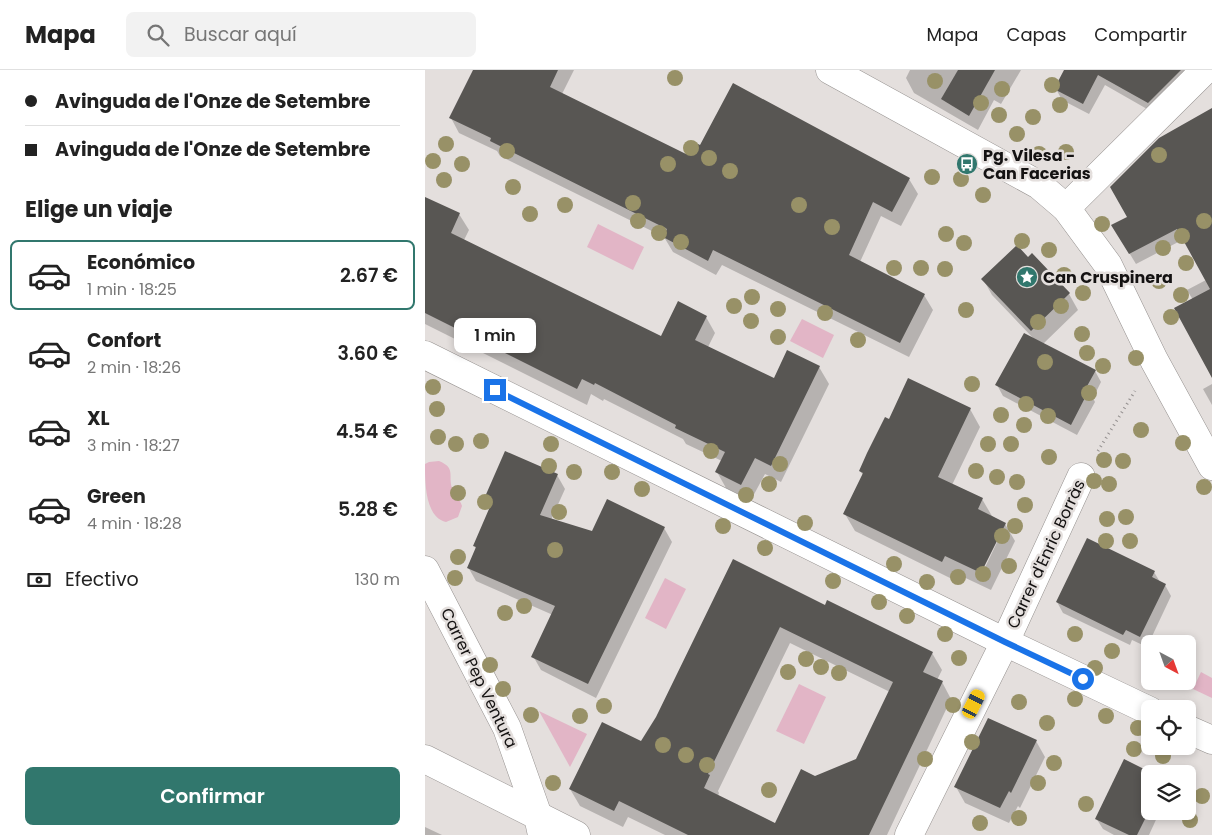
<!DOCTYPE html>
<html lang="es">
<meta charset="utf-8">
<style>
body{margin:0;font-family:Poppins,sans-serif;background:#f2f2f2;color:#222;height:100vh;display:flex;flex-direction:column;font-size:19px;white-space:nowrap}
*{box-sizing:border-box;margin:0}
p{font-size:16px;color:#767676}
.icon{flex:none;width:28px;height:28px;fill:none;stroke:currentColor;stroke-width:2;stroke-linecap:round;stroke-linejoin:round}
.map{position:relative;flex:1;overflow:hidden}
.details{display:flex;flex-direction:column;background:#fff;width:425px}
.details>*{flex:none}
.top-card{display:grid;align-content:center;height:110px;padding:0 25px;background:#fff}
.needle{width:32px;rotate:139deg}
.fabs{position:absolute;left:716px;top:565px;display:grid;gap:10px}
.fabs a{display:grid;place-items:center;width:55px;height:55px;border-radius:8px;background:#fff;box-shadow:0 2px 8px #0003;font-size:25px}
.end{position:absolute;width:22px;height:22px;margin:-11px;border:6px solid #1a73e8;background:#fff;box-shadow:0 0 0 2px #fff}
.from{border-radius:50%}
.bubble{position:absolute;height:35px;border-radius:8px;background:#fff;box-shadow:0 2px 8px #0003;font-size:16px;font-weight:600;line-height:35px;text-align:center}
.car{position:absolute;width:15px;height:30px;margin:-15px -8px;border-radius:6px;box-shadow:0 0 4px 1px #0007;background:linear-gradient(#f5c518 24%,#345 0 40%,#f5c518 0 76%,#345 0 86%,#f5c518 0)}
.top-card b{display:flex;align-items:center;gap:18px;height:48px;font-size:19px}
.top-card b+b{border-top:1px solid #e0e0e0}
.top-card i{width:12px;height:12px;background:#222}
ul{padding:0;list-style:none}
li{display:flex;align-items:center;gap:15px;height:70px;margin:0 10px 8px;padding:0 15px;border:2px solid transparent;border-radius:8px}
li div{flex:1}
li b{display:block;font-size:19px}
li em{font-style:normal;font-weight:600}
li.selected{border-color:#31776d}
li>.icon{width:45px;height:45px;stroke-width:1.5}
h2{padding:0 25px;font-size:22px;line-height:60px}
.pay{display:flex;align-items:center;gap:12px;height:55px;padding:0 25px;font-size:19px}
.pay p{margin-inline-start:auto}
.cta{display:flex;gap:10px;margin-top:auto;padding:10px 25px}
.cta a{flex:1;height:58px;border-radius:8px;background:#31776d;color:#fff;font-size:20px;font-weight:600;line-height:58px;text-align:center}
header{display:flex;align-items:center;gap:30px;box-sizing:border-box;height:70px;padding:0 25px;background:#fff;border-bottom:1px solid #e0e0e0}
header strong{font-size:24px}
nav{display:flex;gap:28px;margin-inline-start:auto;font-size:18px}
.search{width:350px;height:45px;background:#f2f2f2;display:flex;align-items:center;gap:12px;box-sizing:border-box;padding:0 18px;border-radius:8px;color:#767676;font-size:19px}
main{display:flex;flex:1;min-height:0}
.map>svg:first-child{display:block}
.water{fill:#e2b5c6}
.shadow{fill:#0003;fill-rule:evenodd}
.building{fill:#585653;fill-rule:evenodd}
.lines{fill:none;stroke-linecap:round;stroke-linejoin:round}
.minor-casing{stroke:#95918f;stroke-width:29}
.path{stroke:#959190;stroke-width:3;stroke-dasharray:1 4;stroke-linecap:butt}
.minor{stroke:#fff;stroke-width:28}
.tree{fill:#989167}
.route{stroke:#1a73e8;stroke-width:6}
.labels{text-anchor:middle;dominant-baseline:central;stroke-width:5;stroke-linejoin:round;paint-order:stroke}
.poi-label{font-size:16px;font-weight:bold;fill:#141212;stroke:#e4dfdd;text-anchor:start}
.street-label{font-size:16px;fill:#141212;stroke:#e4dfdd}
</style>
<header>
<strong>Mapa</strong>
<div class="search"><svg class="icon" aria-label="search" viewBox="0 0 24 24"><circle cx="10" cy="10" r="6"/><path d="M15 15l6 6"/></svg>Buscar aquí</div>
<nav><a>Mapa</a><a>Capas</a><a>Compartir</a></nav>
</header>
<main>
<section class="details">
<div class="top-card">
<b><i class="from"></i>Avinguda de l'Onze de Setembre</b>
<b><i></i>Avinguda de l'Onze de Setembre</b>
</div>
<h2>Elige un viaje</h2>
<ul>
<li class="selected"><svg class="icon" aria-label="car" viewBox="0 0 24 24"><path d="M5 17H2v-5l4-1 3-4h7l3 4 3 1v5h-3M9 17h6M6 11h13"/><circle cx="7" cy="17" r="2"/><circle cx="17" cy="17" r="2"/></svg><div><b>Económico</b><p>1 min · 18:25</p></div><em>2.67 €</em></li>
<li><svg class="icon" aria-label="car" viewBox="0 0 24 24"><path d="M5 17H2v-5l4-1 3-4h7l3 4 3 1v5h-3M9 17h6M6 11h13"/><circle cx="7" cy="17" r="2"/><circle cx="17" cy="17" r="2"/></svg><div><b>Confort</b><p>2 min · 18:26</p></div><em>3.60 €</em></li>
<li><svg class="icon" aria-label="car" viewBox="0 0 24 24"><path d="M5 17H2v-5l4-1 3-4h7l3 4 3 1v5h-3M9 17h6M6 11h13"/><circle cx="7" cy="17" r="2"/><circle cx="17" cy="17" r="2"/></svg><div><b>XL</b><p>3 min · 18:27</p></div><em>4.54 €</em></li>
<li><svg class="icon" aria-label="car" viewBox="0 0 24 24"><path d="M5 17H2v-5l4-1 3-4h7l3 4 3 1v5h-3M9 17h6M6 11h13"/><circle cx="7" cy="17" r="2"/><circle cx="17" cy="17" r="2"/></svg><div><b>Green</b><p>4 min · 18:28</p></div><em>5.28 €</em></li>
</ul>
<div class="pay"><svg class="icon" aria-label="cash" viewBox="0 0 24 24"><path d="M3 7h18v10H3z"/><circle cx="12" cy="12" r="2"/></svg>Efectivo<p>130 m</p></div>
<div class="cta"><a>Confirmar</a></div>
</section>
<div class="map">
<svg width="787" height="765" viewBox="0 0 787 765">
<rect width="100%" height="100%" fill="#e4dfdd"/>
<g class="water">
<path d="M173 154 219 177 208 200 162 177Z"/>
<path d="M377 249 409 265 398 288 365 271Z"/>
<path d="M14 391C31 398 23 405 27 418 29 425 35 429 37 436L33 447 21 452C0 447 0 413 0 394L4 392Z"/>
<path d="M240 508 261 519 241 559 220 548Z"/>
<path d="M776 602 787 608V628L768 619Z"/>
<path d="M374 614 401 627 379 674 351 661Z"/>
<path d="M114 641 162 664 145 697Z"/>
</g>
<g class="shadow">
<path d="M49 0H149L137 24 262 86 275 77 309 15 484 109 493 124 476 156 456 146 435 192 499 225 508 240 484 287 297 195 291 205 248 182 239 167 75 86 72 81 34 63 26 48Z"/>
<path d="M485 0H596L576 34 569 30 553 60 489 23 481 8Z"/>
<path d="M641 0H773L729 43 680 15 664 44 637 30 631 19Z"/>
<path d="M787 40V305L768 230 762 220 781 210 759 169 711 194 688 156 703 148Z"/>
<path d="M0 128 34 144 44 160 39 170 236 268 281 247 290 263 283 277 349 310 363 282 394 297 404 314 356 412 340 404 326 430 301 418 292 402 297 391 261 374 258 369 179 329 178 331 166 324 162 335 0 254Z"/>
<path d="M558 209 644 224 653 240 618 274 670 301 676 312 668 328 670 332 652 365 578 326 572 315 608 268 567 225Z"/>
<path d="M787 314V335L778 319Z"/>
<path d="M545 339 555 357 527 415 557 429 567 446 580 454 590 471 566 520 530 503 527 509 430 461 420 444 438 405 435 401 464 350ZM575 462H577L554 510 552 508Z"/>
<path d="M132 405 140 419 126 450 167 462 239 458 247 472 171 628 116 600 108 586 128 545 51 511 43 497 51 479 49 475 66 438 60 429Z"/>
<path d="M309 491 400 537 507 583 517 600 512 610 517 612 526 629 462 765H240L203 747 198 757 155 736 145 719 216 673 232 648ZM365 573 465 622 432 690 390 708 350 755 293 726 294 723 293 721Z"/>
<path d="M729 502 735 512 740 515 746 526 722 577 707 570 705 575 638 543 632 532Z"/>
<path d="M611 671 620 687 595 738 593 736 584 753 540 733 531 717Z"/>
<path d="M699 691 726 704 725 741H735L724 765H689L678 759 671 748Z"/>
<path d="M0 757 17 765H0Z"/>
</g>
<g class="building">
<path d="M48 0H133L125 17 261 84 267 71 275 75 308 13 485 108 467 142 448 132 424 185 500 224 475 273 288 180 283 191 238 167 242 159 65 71 66 68 24 48Z"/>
<path d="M533 0H570L544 46 516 29Z"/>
<path d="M639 0H756L723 33 673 5 658 34 629 19Z"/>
<path d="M787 38V308L749 238 785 219 752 159 704 184 686 155 702 147 685 117 734 68Z"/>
<path d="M0 127 35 143 26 163 236 266 253 231 282 246 270 270 349 308 362 280 395 296 346 396 330 388 316 415 290 402 300 382 250 358 251 355 170 313 169 315 157 309 152 319 0 243Z"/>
<path d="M592 175 603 187 607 183 645 223 606 261 556 209Z"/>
<path d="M599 263 671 300 661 318 664 320 646 355 570 315Z"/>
<path d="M483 308 546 338 513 407 558 428 553 439 581 453 556 503 520 486 517 492 418 444 438 403 434 401 442 383 460 347 464 349Z"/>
<path d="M80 381 133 404 115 445 167 461 182 429 240 457 163 614 106 587 130 536 42 498 51 477 48 476 67 432 59 429Z"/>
<path d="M662 468 730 501 727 507 741 514 715 567 701 560 698 565 631 532Z"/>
<path d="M308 489 400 535 402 530 508 582 498 602 518 611 444 765H263L194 731 189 741 144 719 177 652 216 671 231 647ZM355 557 468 612 431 689 390 706 376 699 350 753 279 718 285 705 283 704Z"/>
<path d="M563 648 612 670 586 723 584 721 575 738 529 717Z"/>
<path d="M699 689 725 702V739L712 765H704L670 749Z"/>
</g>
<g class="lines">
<g class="minor-casing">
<g id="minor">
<path d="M405 0 614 115 641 138 683 195 729 290 787 396"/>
<path d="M641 138 780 0"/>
<path d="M0 285 580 572 725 641"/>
<path d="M0 500 82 658 113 746 117 765"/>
<path d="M762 659 787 670"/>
<path d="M0 689 151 765"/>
<path d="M484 765 580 572 656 407"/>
</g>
</g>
<path class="path" d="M673 381 710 321"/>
<use href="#minor" class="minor"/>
</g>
<g class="tree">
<circle cx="250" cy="8" r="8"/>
<circle cx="510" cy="11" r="8"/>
<circle cx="627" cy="15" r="8"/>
<circle cx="577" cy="19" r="8"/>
<circle cx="556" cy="33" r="8"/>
<circle cx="635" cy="35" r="8"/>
<circle cx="574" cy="45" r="8"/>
<circle cx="608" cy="47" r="8"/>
<circle cx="592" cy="64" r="8"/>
<circle cx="21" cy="74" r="8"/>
<circle cx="266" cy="78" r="8"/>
<circle cx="82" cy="81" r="8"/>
<circle cx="641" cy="82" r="8"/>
<circle cx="614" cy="84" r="8"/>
<circle cx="734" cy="85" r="8"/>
<circle cx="284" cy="88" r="8"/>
<circle cx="8" cy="91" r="8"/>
<circle cx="37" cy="94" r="8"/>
<circle cx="243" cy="94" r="8"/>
<circle cx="305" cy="101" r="8"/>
<circle cx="507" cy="107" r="8"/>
<circle cx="536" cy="109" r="8"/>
<circle cx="19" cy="110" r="8"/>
<circle cx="88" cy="117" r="8"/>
<circle cx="558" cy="125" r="8"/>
<circle cx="208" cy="133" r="8"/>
<circle cx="140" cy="135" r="8"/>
<circle cx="374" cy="135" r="8"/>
<circle cx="105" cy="144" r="8"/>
<circle cx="213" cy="151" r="8"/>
<circle cx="779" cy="151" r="8"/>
<circle cx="677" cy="154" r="8"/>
<circle cx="407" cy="157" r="8"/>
<circle cx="234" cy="163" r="8"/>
<circle cx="521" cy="164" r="8"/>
<circle cx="757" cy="166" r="8"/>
<circle cx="597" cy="171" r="8"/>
<circle cx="256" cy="172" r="8"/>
<circle cx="539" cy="173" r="8"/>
<circle cx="738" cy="178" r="8"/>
<circle cx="624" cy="180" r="8"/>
<circle cx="761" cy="193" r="8"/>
<circle cx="469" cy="198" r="8"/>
<circle cx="496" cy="198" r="8"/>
<circle cx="520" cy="199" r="8"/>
<circle cx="639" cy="205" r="8"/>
<circle cx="734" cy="211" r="8"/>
<circle cx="658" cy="223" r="8"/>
<circle cx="756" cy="225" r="8"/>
<circle cx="327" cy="227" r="8"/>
<circle cx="309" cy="236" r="8"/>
<circle cx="636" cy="236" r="8"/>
<circle cx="353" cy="239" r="8"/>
<circle cx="541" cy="240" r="8"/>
<circle cx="400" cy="243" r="8"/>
<circle cx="746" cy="247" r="8"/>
<circle cx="326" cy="251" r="8"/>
<circle cx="613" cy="252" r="8"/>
<circle cx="657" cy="264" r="8"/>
<circle cx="353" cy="267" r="8"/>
<circle cx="433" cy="270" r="8"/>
<circle cx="662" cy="283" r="8"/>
<circle cx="711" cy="288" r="8"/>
<circle cx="620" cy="292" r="8"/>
<circle cx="678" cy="296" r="8"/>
<circle cx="547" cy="314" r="8"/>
<circle cx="8" cy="317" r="8"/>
<circle cx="664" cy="323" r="8"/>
<circle cx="601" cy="334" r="8"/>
<circle cx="12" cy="339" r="8"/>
<circle cx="576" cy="345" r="8"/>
<circle cx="623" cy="346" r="8"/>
<circle cx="599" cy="355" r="8"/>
<circle cx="716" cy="360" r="8"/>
<circle cx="13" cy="367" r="8"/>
<circle cx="56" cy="371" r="8"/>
<circle cx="758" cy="373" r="8"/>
<circle cx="31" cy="374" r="8"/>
<circle cx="126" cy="374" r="8"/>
<circle cx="563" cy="374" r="8"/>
<circle cx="586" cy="374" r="8"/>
<circle cx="286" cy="381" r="8"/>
<circle cx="624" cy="387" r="8"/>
<circle cx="679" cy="390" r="8"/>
<circle cx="698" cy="391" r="8"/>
<circle cx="355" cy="394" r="8"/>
<circle cx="124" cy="396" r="8"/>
<circle cx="551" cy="401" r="8"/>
<circle cx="149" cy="402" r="8"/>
<circle cx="187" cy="402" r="8"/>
<circle cx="572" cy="407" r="8"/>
<circle cx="669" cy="411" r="8"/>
<circle cx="592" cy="412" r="8"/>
<circle cx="344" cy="414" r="8"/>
<circle cx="684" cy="414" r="8"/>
<circle cx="779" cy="417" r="8"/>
<circle cx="217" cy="419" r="8"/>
<circle cx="33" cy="423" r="8"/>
<circle cx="321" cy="425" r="8"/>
<circle cx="60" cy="432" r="8"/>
<circle cx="600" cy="435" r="8"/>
<circle cx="134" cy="442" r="8"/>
<circle cx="701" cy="447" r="8"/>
<circle cx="682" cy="449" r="8"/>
<circle cx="380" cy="453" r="8"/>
<circle cx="298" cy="456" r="8"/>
<circle cx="590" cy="456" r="8"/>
<circle cx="577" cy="466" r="8"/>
<circle cx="681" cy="471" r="8"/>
<circle cx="705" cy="471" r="8"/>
<circle cx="340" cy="478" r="8"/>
<circle cx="130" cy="480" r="8"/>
<circle cx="33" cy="487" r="8"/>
<circle cx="469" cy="494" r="8"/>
<circle cx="584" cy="496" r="8"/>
<circle cx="558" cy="504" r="8"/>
<circle cx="533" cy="507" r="8"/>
<circle cx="30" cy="508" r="8"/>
<circle cx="408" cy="511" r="8"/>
<circle cx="502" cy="512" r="8"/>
<circle cx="454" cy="532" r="8"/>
<circle cx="99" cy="536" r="8"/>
<circle cx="80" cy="543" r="8"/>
<circle cx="482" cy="546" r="8"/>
<circle cx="520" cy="564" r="8"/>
<circle cx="650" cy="564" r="8"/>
<circle cx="687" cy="581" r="8"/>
<circle cx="534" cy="588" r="8"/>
<circle cx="381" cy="589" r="8"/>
<circle cx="65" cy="595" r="8"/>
<circle cx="396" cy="597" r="8"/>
<circle cx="670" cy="598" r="8"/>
<circle cx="363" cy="602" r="8"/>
<circle cx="414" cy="603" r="8"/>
<circle cx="78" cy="619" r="8"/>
<circle cx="650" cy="629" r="8"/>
<circle cx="594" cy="632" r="8"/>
<circle cx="528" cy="635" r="8"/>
<circle cx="179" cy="636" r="8"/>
<circle cx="106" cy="645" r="8"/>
<circle cx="155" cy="646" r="8"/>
<circle cx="681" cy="646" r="8"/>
<circle cx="622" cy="653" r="8"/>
<circle cx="713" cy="658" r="8"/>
<circle cx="547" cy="672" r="8"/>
<circle cx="238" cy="675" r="8"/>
<circle cx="709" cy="679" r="8"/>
<circle cx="261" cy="685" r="8"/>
<circle cx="738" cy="686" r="8"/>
<circle cx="500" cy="689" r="8"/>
<circle cx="629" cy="693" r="8"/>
<circle cx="282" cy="695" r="8"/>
<circle cx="128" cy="713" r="8"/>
<circle cx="613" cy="713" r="8"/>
<circle cx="344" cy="720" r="8"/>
<circle cx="777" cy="726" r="8"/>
<circle cx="661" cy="734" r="8"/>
<circle cx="594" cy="748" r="8"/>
<circle cx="765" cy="750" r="8"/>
<circle cx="555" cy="753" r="8"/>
</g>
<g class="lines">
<path class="route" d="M70 320 580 572 658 609"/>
</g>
<defs>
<g id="bus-disc" transform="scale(1.125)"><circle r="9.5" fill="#31776d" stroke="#e4dfdd"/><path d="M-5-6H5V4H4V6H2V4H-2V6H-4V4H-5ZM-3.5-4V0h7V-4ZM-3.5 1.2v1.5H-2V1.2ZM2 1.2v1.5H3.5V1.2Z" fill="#fff"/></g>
<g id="sight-disc" transform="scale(1.125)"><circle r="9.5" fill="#31776d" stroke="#e4dfdd"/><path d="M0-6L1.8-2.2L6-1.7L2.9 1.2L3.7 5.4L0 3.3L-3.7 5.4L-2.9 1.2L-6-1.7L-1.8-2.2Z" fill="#fff"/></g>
</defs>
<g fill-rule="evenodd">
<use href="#bus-disc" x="542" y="94"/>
<use href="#sight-disc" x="602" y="207"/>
</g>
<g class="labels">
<g class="poi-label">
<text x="558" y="85">Pg. Vilesa -<tspan x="558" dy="18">Can Facerias</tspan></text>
<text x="618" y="207">Can Cruspinera</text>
</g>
<g class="street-label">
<text transform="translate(621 484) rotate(-65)">Carrer d'Enric Borràs</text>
<text transform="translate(54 608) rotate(64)">Carrer Pep Ventura</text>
</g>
</g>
</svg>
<div class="fabs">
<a><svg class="needle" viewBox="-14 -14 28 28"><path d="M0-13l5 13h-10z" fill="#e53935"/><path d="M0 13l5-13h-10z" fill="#767676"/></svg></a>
<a><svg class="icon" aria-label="locate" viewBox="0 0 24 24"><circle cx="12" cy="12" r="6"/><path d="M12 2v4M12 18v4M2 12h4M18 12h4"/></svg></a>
<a><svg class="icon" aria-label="layers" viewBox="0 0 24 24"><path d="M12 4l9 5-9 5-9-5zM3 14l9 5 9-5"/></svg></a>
</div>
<i class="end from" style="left:658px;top:609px"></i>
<i class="end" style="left:70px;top:320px"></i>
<div class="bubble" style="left:29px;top:248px;width:82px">1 min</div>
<i class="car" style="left:549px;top:634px;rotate:27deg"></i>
</div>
</main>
